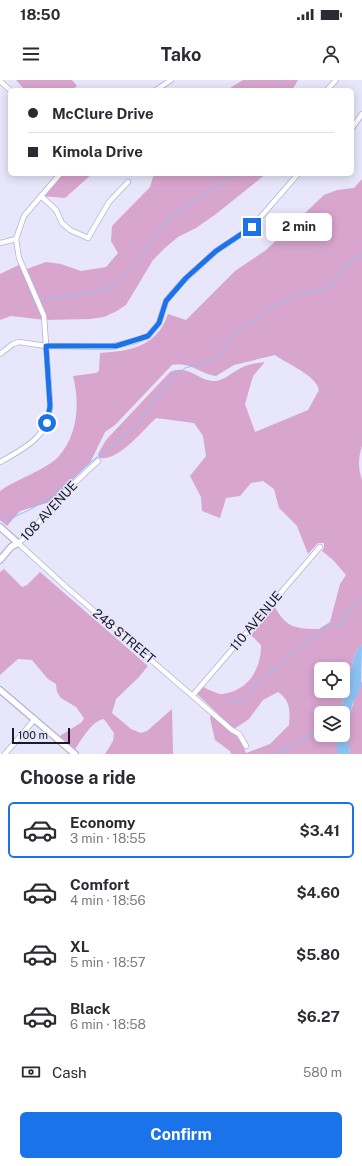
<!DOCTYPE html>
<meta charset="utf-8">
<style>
body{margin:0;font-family:"Public Sans",sans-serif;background:#f2f2f3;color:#2b2b33;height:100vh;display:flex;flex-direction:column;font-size:15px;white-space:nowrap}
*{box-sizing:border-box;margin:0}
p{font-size:13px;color:#7c7c81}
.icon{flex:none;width:22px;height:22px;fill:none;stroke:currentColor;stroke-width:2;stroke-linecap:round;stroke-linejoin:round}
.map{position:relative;height:674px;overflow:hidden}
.details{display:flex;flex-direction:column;background:#fff;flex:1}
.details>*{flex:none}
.top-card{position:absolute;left:8px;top:8px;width:346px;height:88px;border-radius:6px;box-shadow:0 2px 10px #0003;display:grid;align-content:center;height:88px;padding:0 20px;background:#fff}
.controls{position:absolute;left:314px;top:582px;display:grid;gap:8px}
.controls a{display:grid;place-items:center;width:36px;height:36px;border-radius:6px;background:#fff;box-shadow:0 2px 10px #0003;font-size:20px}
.scale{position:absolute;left:12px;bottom:10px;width:58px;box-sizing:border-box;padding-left:4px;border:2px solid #1c1a27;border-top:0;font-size:11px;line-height:14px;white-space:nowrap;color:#1c1a27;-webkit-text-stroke:3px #e7e6fb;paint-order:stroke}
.end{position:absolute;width:18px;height:18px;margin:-9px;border:5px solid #1a73e8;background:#fff;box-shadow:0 0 0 2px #fff}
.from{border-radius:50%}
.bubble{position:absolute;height:28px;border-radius:6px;background:#fff;box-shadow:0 2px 10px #0003;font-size:13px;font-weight:700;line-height:28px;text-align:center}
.top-card b{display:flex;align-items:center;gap:14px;height:38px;font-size:15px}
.top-card b+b{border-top:1px solid #e1e1e2}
.top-card i{width:10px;height:10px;background:#2b2b33}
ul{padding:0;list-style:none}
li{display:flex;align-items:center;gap:12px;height:56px;margin:0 8px 6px;padding:0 12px;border:2px solid transparent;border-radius:6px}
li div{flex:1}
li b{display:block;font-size:15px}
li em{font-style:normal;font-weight:700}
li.selected{border-color:#1a73e8}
li>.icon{width:36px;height:36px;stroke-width:1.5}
h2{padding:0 20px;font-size:18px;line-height:48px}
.pay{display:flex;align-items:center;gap:10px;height:44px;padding:0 20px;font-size:15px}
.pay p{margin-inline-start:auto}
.action{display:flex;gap:8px;margin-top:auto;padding:8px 20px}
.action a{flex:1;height:46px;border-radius:6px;background:#1a73e8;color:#fff;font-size:16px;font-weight:700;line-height:46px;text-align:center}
.status{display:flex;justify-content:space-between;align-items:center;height:28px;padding:0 20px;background:#fff;direction:ltr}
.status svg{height:11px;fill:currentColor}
header{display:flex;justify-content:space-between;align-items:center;height:52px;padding:0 20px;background:#fff;font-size:18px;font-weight:700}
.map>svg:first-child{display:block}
.green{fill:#d8a5cf;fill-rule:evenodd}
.water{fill:#8cc3f4}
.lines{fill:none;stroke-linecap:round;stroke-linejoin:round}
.stream{stroke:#8cc3f4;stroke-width:1}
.minor-casing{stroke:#b6b2d5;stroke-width:6}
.major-casing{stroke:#b6b2d5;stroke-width:8}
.minor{stroke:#fff;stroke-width:4.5}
.major{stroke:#fff;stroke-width:5.5}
.route{stroke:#1a73e8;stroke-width:5}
.labels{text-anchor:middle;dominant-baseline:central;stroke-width:3;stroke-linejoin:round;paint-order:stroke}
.street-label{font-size:13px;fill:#1c1a27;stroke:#e7e6fb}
</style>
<div class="status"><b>18:50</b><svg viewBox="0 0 49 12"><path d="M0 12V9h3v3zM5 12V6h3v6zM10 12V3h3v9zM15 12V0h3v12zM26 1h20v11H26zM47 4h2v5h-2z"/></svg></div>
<header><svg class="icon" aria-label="menu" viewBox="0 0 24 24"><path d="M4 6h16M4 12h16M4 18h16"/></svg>Tako<svg class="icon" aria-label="person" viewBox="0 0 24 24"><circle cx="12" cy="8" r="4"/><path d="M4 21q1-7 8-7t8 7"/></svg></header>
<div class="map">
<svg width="362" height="674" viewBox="0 0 362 674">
<rect width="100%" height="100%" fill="#e7e6fb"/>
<g class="green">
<path d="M16 0H72L77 6 72 10H25Z"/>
<path d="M243 0H298L292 10H227Z"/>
<path d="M60 94H92L65 118 41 116Z"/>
<path d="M154 94H266L216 134 196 148 178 157 166 167 153 180 126 225 117 231 104 237 90 239 45 240 11 236 0 240V194L21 184 24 190 46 182 61 184 81 191 106 187 118 173 111 161 112 146 150 107Z"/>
<path d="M362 99V366C358 377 358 389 362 400V564L355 574 340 633H321V655H337V674H231L230 671 215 660 210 638 211 634 239 656 246 673 270 664 289 645C290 631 291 621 278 612L263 620 249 639 234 649 197 614 203 607C208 609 218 615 223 614 249 610 261 589 261 565L251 555 275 527C286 548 297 549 319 549L330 542 340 504 346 495 333 480 322 471 324 468V463H318L308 474 297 446 279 428 274 409 263 401 251 403 240 416 226 418 220 438 202 431 201 417 190 396 206 376 203 356 194 343 156 338C142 351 118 382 99 378L98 374 106 360 170 292C188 284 197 300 213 301 223 302 232 292 241 288 248 284 256 283 265 282L253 296 245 324 255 352 308 330 319 310C316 295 287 284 275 275L234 285 216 296C200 294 190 281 172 285L115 345 105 352 90 383 50 422 20 431 7 446 0 440V411C15 400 47 389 58 377 78 356 80 323 73 296L96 293 99 291 100 273C130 271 157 267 168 234L186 240 235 191 266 170 324 115 337 110 354 108ZM321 589H343V611H321Z"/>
<path d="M4 489 22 507 27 505 40 492 148 586 138 598 116 619 112 633 131 649 141 653 147 651 172 629 173 674H105L113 661 114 653 104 639C91 641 82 660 75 669L60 656 82 642 84 638 76 627 61 618 57 612 56 604 48 599 32 580 18 579 0 595V492Z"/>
<path d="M362 601V674H350C350 668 347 664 347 659 345 645 356 613 362 601Z"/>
</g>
<path class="water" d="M362 564 361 607 352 625 347 655 350 674H337V655H343V633H340L355 574Z"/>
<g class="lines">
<g class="stream">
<path d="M274 10 279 0"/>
<path d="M39 220 97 211 111 207 138 180 168 138 237 94"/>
<path d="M31 221H36"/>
<path d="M1 440 10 439 33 428 53 416 71 398 135 347 174 296 185 288 212 281 222 273 227 262 236 251 258 239 267 229 297 215 321 210 333 203 348 183 362 174"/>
<path d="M229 621 235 622 242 619 254 608 256 603 262 600 272 590 277 589 288 576 295 572 308 559 319 554 322 549 331 543 336 545 343 543 349 530 362 519"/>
<path d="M274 674 291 667 304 657 321 652"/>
</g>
<g class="minor-casing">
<g id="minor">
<path d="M0 1 10 10"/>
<path d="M156 10 171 0"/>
<path d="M327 10 336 0"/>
<path d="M352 48 362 34"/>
<path d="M41 116 56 130 62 143 70 150 88 158 109 122 128 102"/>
<path d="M0 163 16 159"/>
<path d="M0 274 13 264 19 262 46 266 110 267 135 261 148 256 159 243 166 221 182 202 216 171 252 147 298 94"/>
<path d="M98 381 68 409 25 458 18 463 65 506 232 650 239 654 246 666"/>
<path d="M0 382C26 368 51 355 50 322L44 236 19 178 16 159 24 136 60 94"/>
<path d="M193 615 320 467"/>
<path d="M5 674 35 639"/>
</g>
</g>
<g class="major-casing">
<g id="major">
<path d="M0 447 18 463 11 467 0 480"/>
<path d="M0 610 75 674"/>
</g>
</g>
<use href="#minor" class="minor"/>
<use href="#major" class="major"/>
</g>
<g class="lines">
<path class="route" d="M47 343 50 326 46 266H116L148 256 159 243 166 221 186 198 216 171 252 147"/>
</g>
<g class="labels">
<g class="street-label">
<text transform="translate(49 431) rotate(-47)">108 AVENUE</text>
<text transform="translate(256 541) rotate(-50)">110 AVENUE</text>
<text transform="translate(124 556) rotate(40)">248 STREET</text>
</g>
</g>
</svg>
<div class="controls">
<a><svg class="icon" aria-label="locate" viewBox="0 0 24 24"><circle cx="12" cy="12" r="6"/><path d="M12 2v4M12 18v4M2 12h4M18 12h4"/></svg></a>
<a><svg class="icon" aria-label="layers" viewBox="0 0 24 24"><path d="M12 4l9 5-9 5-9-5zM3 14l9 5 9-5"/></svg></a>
</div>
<div class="scale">100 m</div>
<i class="end from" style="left:47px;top:343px"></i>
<i class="end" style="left:252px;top:147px"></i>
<div class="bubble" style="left:266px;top:133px;width:66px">2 min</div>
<div class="top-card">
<b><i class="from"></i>McClure Drive</b>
<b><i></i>Kimola Drive</b>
</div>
</div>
<section class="details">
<h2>Choose a ride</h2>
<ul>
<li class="selected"><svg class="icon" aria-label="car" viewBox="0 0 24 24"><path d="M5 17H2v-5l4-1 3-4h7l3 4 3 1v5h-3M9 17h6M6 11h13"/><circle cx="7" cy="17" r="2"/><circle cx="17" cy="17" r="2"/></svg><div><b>Economy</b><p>3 min · 18:55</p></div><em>$3.41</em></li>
<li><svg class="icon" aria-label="car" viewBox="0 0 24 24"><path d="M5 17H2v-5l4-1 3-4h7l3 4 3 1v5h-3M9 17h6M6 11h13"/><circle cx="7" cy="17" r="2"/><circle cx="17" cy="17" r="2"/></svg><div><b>Comfort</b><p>4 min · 18:56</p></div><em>$4.60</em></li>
<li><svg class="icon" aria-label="car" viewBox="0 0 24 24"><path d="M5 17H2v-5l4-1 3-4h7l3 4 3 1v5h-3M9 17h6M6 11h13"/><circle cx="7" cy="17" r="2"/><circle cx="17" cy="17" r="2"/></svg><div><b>XL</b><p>5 min · 18:57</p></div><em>$5.80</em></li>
<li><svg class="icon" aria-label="car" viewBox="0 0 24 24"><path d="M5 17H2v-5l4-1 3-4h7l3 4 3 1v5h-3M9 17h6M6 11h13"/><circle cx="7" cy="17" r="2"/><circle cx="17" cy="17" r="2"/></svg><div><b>Black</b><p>6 min · 18:58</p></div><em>$6.27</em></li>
</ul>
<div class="pay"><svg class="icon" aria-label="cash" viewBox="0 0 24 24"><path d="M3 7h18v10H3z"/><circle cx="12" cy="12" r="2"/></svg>Cash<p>580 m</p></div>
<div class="action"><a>Confirm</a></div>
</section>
